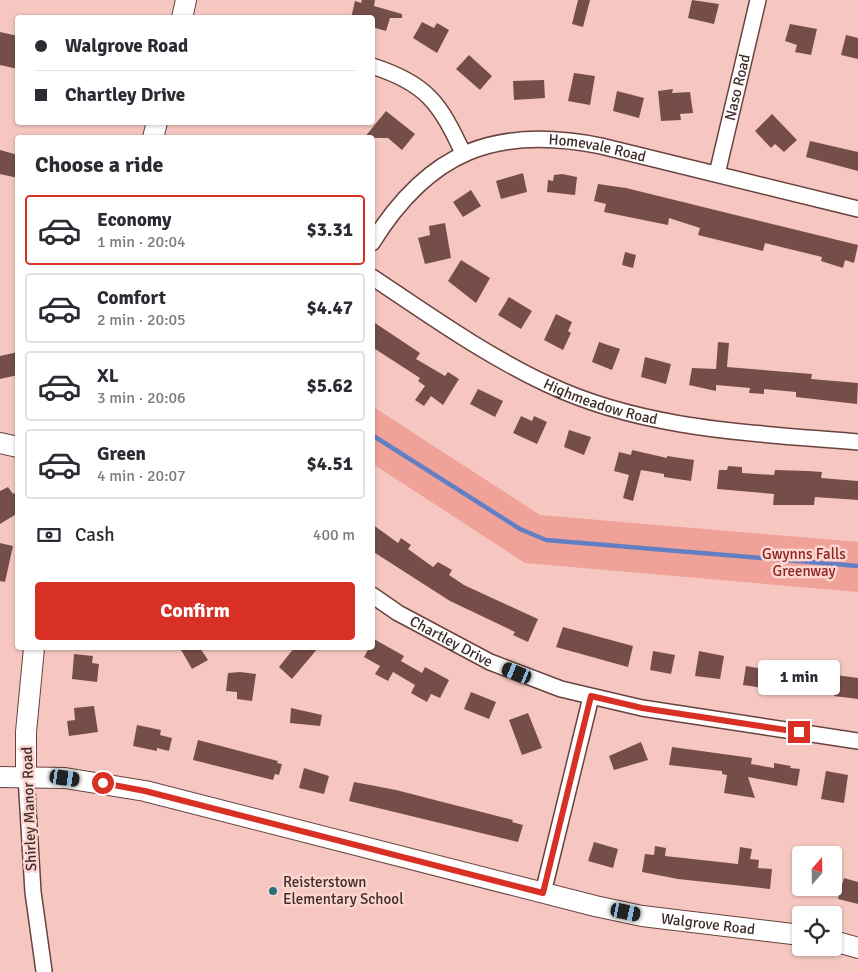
<!DOCTYPE html>
<meta charset="utf-8">
<style>
body{margin:0;font-family:Signika,sans-serif;background:#f7f7f7;color:#2b2b33;height:100vh;display:flex;flex-direction:column;font-size:19px;white-space:nowrap}
*{box-sizing:border-box;margin:0}
p{font-size:16px;color:#7c7c81}
.icon{flex:none;width:28px;height:28px;fill:none;stroke:currentColor;stroke-width:2;stroke-linecap:round;stroke-linejoin:round}
.map{position:relative;flex:1;overflow:hidden}
.sheet{position:absolute;left:15px;top:135px;width:360px;height:515px;display:flex;flex-direction:column;background:#fff;border-radius:5px;box-shadow:0 1px 4px #0004}
.sheet>*{flex:none}
.hud{position:absolute;left:15px;top:15px;width:360px;height:110px;border-radius:5px;box-shadow:0 1px 4px #0004;display:grid;align-content:center;height:110px;padding:0 20px;background:#fff}
.needle{width:32px;rotate:20deg}
.fabs{position:absolute;left:792px;top:846px;display:grid;gap:10px}
.fabs a{display:grid;place-items:center;width:50px;height:50px;border-radius:5px;background:#fff;box-shadow:0 1px 4px #0004;font-size:25px}
.end{position:absolute;width:22px;height:22px;margin:-11px;border:6px solid #d93025;background:#fff;box-shadow:0 0 0 2px #fff}
.from{border-radius:50%}
.bubble{position:absolute;height:35px;border-radius:5px;background:#fff;box-shadow:0 1px 4px #0004;font-size:16px;font-weight:700;line-height:35px;text-align:center}
.car{position:absolute;width:15px;height:30px;margin:-15px -8px;border-radius:6px;box-shadow:0 0 4px 1px #0007;background:linear-gradient(#222 24%,#8ab4d8 0 40%,#222 0 76%,#8ab4d8 0 86%,#222 0)}
.hud b{display:flex;align-items:center;gap:18px;height:48px;font-size:19px}
.hud b+b{border-top:1px solid #e1e1e2}
.hud i{width:12px;height:12px;background:#2b2b33}
ul{padding:0;list-style:none}
li{display:flex;align-items:center;gap:15px;height:70px;margin:0 10px 8px;padding:0 10px;border:2px solid #e1e1e2;border-radius:5px}
li div{flex:1}
li b{display:block;font-size:19px}
li em{font-style:normal;font-weight:700}
li.active{border-color:#d93025}
li>.icon{width:45px;height:45px;stroke-width:1.5}
h2{padding:0 20px;font-size:22px;line-height:60px}
.pay{display:flex;align-items:center;gap:12px;height:55px;padding:0 20px;font-size:19px}
.pay p{margin-inline-start:auto}
.action{display:flex;gap:10px;margin-top:auto;padding:10px 20px}
.action a{flex:1;height:58px;border-radius:5px;background:#d93025;color:#fff;font-size:20px;font-weight:700;line-height:58px;text-align:center}
.map>svg:first-child{display:block}
.green{fill:#f0a198}
.lines{fill:none;stroke-linecap:round;stroke-linejoin:round}
.stream{stroke:#637fc4;stroke-width:4.5}
.building{fill:#764e49}
.minor-casing{stroke:#69423e;stroke-width:18}
.tertiary-casing{stroke:#69423e;stroke-width:22}
.minor{stroke:#fff;stroke-width:15}
.tertiary{stroke:#fff;stroke-width:20}
.route{stroke:#d93025;stroke-width:6}
.poi-dot{fill:#277079;stroke:#fdd6d1;stroke-width:2}
.labels{text-anchor:middle;dominant-baseline:central;stroke-width:5;stroke-linejoin:round;paint-order:stroke}
.street-label{font-size:15px;fill:#3f2c2a;stroke:#fdd6d1}
.park-label{font-size:15px;fill:#8c2321;stroke:#fdd6d1}
.poi-label{font-size:15px;fill:#3f2c2a;stroke:#fdd6d1;text-anchor:start}
</style>
<div class="map">
<svg width="858" height="972" viewBox="0 0 858 972">
<rect width="100%" height="100%" fill="#f6c7c1"/>
<path class="green" d="M372 406 540 515 858 542V592L525 563 373 464Z"/>
<g class="lines">
<path class="stream" d="M372 435 520 529 546 540 858 566"/>
</g>
<g class="building">
<path d="M362 0H375L374 6 402 14V18H390L386 31 372 27V18H351L355 1 361 3Z"/>
<path d="M578 0H590L583 27 572 24Z"/>
<path d="M692 0 719 4 714 24 688 18Z"/>
<path d="M422 22 434 28 437 23 449 30 437 53 413 38Z"/>
<path d="M790 24 817 29 811 55 795 52 797 45 785 41Z"/>
<path d="M0 32 18 36V69L0 65Z"/>
<path d="M846 35 858 38V59L841 55Z"/>
<path d="M469 55 492 76 480 90 456 69Z"/>
<path d="M574 73 595 76 590 105 568 101Z"/>
<path d="M544 80 545 98 514 100 513 81Z"/>
<path d="M673 89 672 93 690 92 693 113 680 114 681 120 661 121 658 91Z"/>
<path d="M617 91 644 98 639 118 613 111Z"/>
<path d="M386 111 415 134 402 150 388 138H364Z"/>
<path d="M772 114 797 140 784 152 775 144 771 148 755 131Z"/>
<path d="M810 141 858 152V171L806 157Z"/>
<path d="M0 150 18 155V178L0 174Z"/>
<path d="M523 173 527 192 501 199 496 181Z"/>
<path d="M562 174 577 177 575 195 547 192 548 180 553 181 554 175Z"/>
<path d="M598 184 626 188 858 245 854 263 845 260 843 268 821 261 822 257 765 243 763 251 698 235 700 228 669 218 668 225 604 212 606 204 594 201Z"/>
<path d="M471 190 481 206 463 217 453 202Z"/>
<path d="M445 223 451 258 425 264 418 238 430 235 429 226Z"/>
<path d="M625 252 636 255 633 268 622 265Z"/>
<path d="M461 260 490 278 476 303 448 281Z"/>
<path d="M509 297 532 311 521 329 498 315Z"/>
<path d="M556 314 572 322 568 331 571 333 563 350 544 340Z"/>
<path d="M372 321 420 353 416 359 445 376 448 372 459 379 443 405 431 396 424 406 415 400 425 386 418 381 420 378 372 347Z"/>
<path d="M599 342 620 349 612 370 592 362Z"/>
<path d="M718 342 729 343 727 367 812 374 811 379 858 383 857 404 796 397V392L764 389V394L749 393 750 388 716 385V391L689 385 692 368 716 369Z"/>
<path d="M18 352V375L0 379V356Z"/>
<path d="M645 357 671 364 666 384 641 377Z"/>
<path d="M478 389 503 401 495 417 470 404Z"/>
<path d="M521 416 532 421 534 416 547 422 537 444 513 433Z"/>
<path d="M569 430 591 437 584 455 564 447Z"/>
<path d="M632 450 667 458V456L694 460 691 481 664 477V474L641 470 633 501 623 498 629 475 614 471 619 452 631 455Z"/>
<path d="M728 466 742 467V473L774 475 775 470 808 471 822 472 821 478 858 481V500L815 497 814 505H773L774 494 717 489 719 470H727Z"/>
<path d="M8 487 13 494 18 491V513L0 524V491Z"/>
<path d="M372 524 398 543 401 538 411 545 408 549 433 567 438 562 452 570 449 575 464 585 538 619 528 642 513 635 515 632 450 601 372 551Z"/>
<path d="M0 543 13 546 5 582 0 581Z"/>
<path d="M563 627 633 646 628 667 556 647Z"/>
<path d="M374 639 404 656 401 661 422 673 425 667 449 680 440 698 431 694 427 702 411 693 415 685 393 672 388 681 375 674 380 666 364 657 369 648H372Z"/>
<path d="M180 648H200L208 660 192 669Z"/>
<path d="M294 648H318L292 679 279 667Z"/>
<path d="M653 651 675 655 671 674 650 670Z"/>
<path d="M699 651 724 656 720 679 695 676Z"/>
<path d="M74 654 93 656 92 663 99 664 97 682 72 679Z"/>
<path d="M746 666 768 670 764 688 743 685Z"/>
<path d="M790 669 858 678V699L834 696V693L787 688Z"/>
<path d="M240 672 256 674 252 701 237 699V692L226 691 228 673Z"/>
<path d="M471 692 496 702 489 719 464 709Z"/>
<path d="M94 706 98 732 69 736 67 721 75 720 74 708Z"/>
<path d="M291 708 322 715 320 726 290 723Z"/>
<path d="M528 713 542 748 522 755 509 720Z"/>
<path d="M137 725 161 730 160 735 172 738 169 751 157 748V751L133 746Z"/>
<path d="M198 740 278 761 277 763 282 764 279 775 275 774 273 780 193 760Z"/>
<path d="M641 742 648 760 614 770 609 756Z"/>
<path d="M672 747 752 758 751 764 774 768V763L791 766 790 768 800 769 797 786 748 777 755 798 724 793 727 775 722 774V771L669 765Z"/>
<path d="M304 768 329 776 324 794 299 788Z"/>
<path d="M826 771 848 775 844 803 821 799Z"/>
<path d="M354 782 396 790 513 820 512 822 523 825 518 842 349 801Z"/>
<path d="M594 842 618 849 613 868 588 861Z"/>
<path d="M655 846 666 848 665 856 738 864 740 847 752 849 750 859 759 860 758 868 772 869 770 889 678 879 642 872 645 854 654 855Z"/>
<path d="M844 878 858 882V904L838 899Z"/>
</g>
<g class="lines">
<g class="minor-casing">
<g id="minor">
<path d="M372 66C426 83 440 103 463 153"/>
<path id="s1" d="M717 174 758 0"/>
<path id="s2" d="M372 243C429 151 496 125 601 146L858 209"/>
<path id="s3" d="M372 277C429 315 485 355 547 384 644 430 753 433 858 442"/>
<path id="s4" d="M372 595 398 613 490 662 561 689 642 708 858 741"/>
<path d="M26 776 33 892 44 971"/>
<path d="M543 893 591 697"/>
</g>
</g>
<g class="tertiary-casing">
<g id="tertiary">
<path d="M182 18 186 0"/>
<path d="M153 138 157 122"/>
<path d="M0 443 18 447"/>
<path d="M26 776V732L34 648"/>
<path id="s5" d="M0 777 65 778 145 791 595 906 642 916 801 935"/>
<path d="M834 941 858 948"/>
</g>
</g>
<use href="#minor" class="minor"/>
<use href="#tertiary" class="tertiary"/>
</g>
<g class="lines">
<path class="route" d="M103 783 145 791 543 893 591 696 642 708 799 732"/>
</g>
<circle class="poi-dot" cx="273" cy="891" r="5"/>
<g class="labels">
<g class="street-label">
<text stroke="none"><textPath href="#s1" startOffset="89">Naso Road</textPath></text>
<text stroke="none"><textPath href="#s2" startOffset="266">Homevale Road</textPath></text>
<text stroke="none"><textPath href="#s3" startOffset="262">Highmeadow Road</textPath></text>
<text stroke="none"><textPath href="#s4" startOffset="92">Chartley Drive</textPath></text>
<text transform="translate(29 809) rotate(-92)">Shirley Manor Road</text>
<text stroke="none"><textPath href="#s5" startOffset="725">Walgrove Road</textPath></text>
</g>
<g class="park-label">
<text x="804" y="554">Gwynns Falls<tspan x="804" dy="17">Greenway</tspan></text>
</g>
<g class="poi-label">
<text x="283" y="882">Reisterstown<tspan x="283" dy="17">Elementary School</tspan></text>
</g>
</g>
</svg>
<div class="fabs">
<a><svg class="needle" viewBox="-14 -14 28 28"><path d="M0-13l5 13h-10z" fill="#e53935"/><path d="M0 13l5-13h-10z" fill="#7c7c81"/></svg></a>
<a><svg class="icon" aria-label="locate" viewBox="0 0 24 24"><circle cx="12" cy="12" r="6"/><path d="M12 2v4M12 18v4M2 12h4M18 12h4"/></svg></a>
</div>
<i class="end from" style="left:103px;top:783px"></i>
<i class="end" style="left:799px;top:732px"></i>
<div class="bubble" style="left:758px;top:660px;width:82px">1 min</div>
<i class="car" style="left:517px;top:673px;rotate:292deg"></i>
<i class="car" style="left:65px;top:778px;rotate:98deg"></i>
<i class="car" style="left:626px;top:912px;rotate:102deg"></i>
<div class="hud">
<b><i class="from"></i>Walgrove Road</b>
<b><i></i>Chartley Drive</b>
</div>
<section class="sheet">
<h2>Choose a ride</h2>
<ul>
<li class="active"><svg class="icon" aria-label="car" viewBox="0 0 24 24"><path d="M5 17H2v-5l4-1 3-4h7l3 4 3 1v5h-3M9 17h6M6 11h13"/><circle cx="7" cy="17" r="2"/><circle cx="17" cy="17" r="2"/></svg><div><b>Economy</b><p>1 min · 20:04</p></div><em>$3.31</em></li>
<li><svg class="icon" aria-label="car" viewBox="0 0 24 24"><path d="M5 17H2v-5l4-1 3-4h7l3 4 3 1v5h-3M9 17h6M6 11h13"/><circle cx="7" cy="17" r="2"/><circle cx="17" cy="17" r="2"/></svg><div><b>Comfort</b><p>2 min · 20:05</p></div><em>$4.47</em></li>
<li><svg class="icon" aria-label="car" viewBox="0 0 24 24"><path d="M5 17H2v-5l4-1 3-4h7l3 4 3 1v5h-3M9 17h6M6 11h13"/><circle cx="7" cy="17" r="2"/><circle cx="17" cy="17" r="2"/></svg><div><b>XL</b><p>3 min · 20:06</p></div><em>$5.62</em></li>
<li><svg class="icon" aria-label="car" viewBox="0 0 24 24"><path d="M5 17H2v-5l4-1 3-4h7l3 4 3 1v5h-3M9 17h6M6 11h13"/><circle cx="7" cy="17" r="2"/><circle cx="17" cy="17" r="2"/></svg><div><b>Green</b><p>4 min · 20:07</p></div><em>$4.51</em></li>
</ul>
<div class="pay"><svg class="icon" aria-label="cash" viewBox="0 0 24 24"><path d="M3 7h18v10H3z"/><circle cx="12" cy="12" r="2"/></svg>Cash<p>400 m</p></div>
<div class="action"><a>Confirm</a></div>
</section>
</div>
